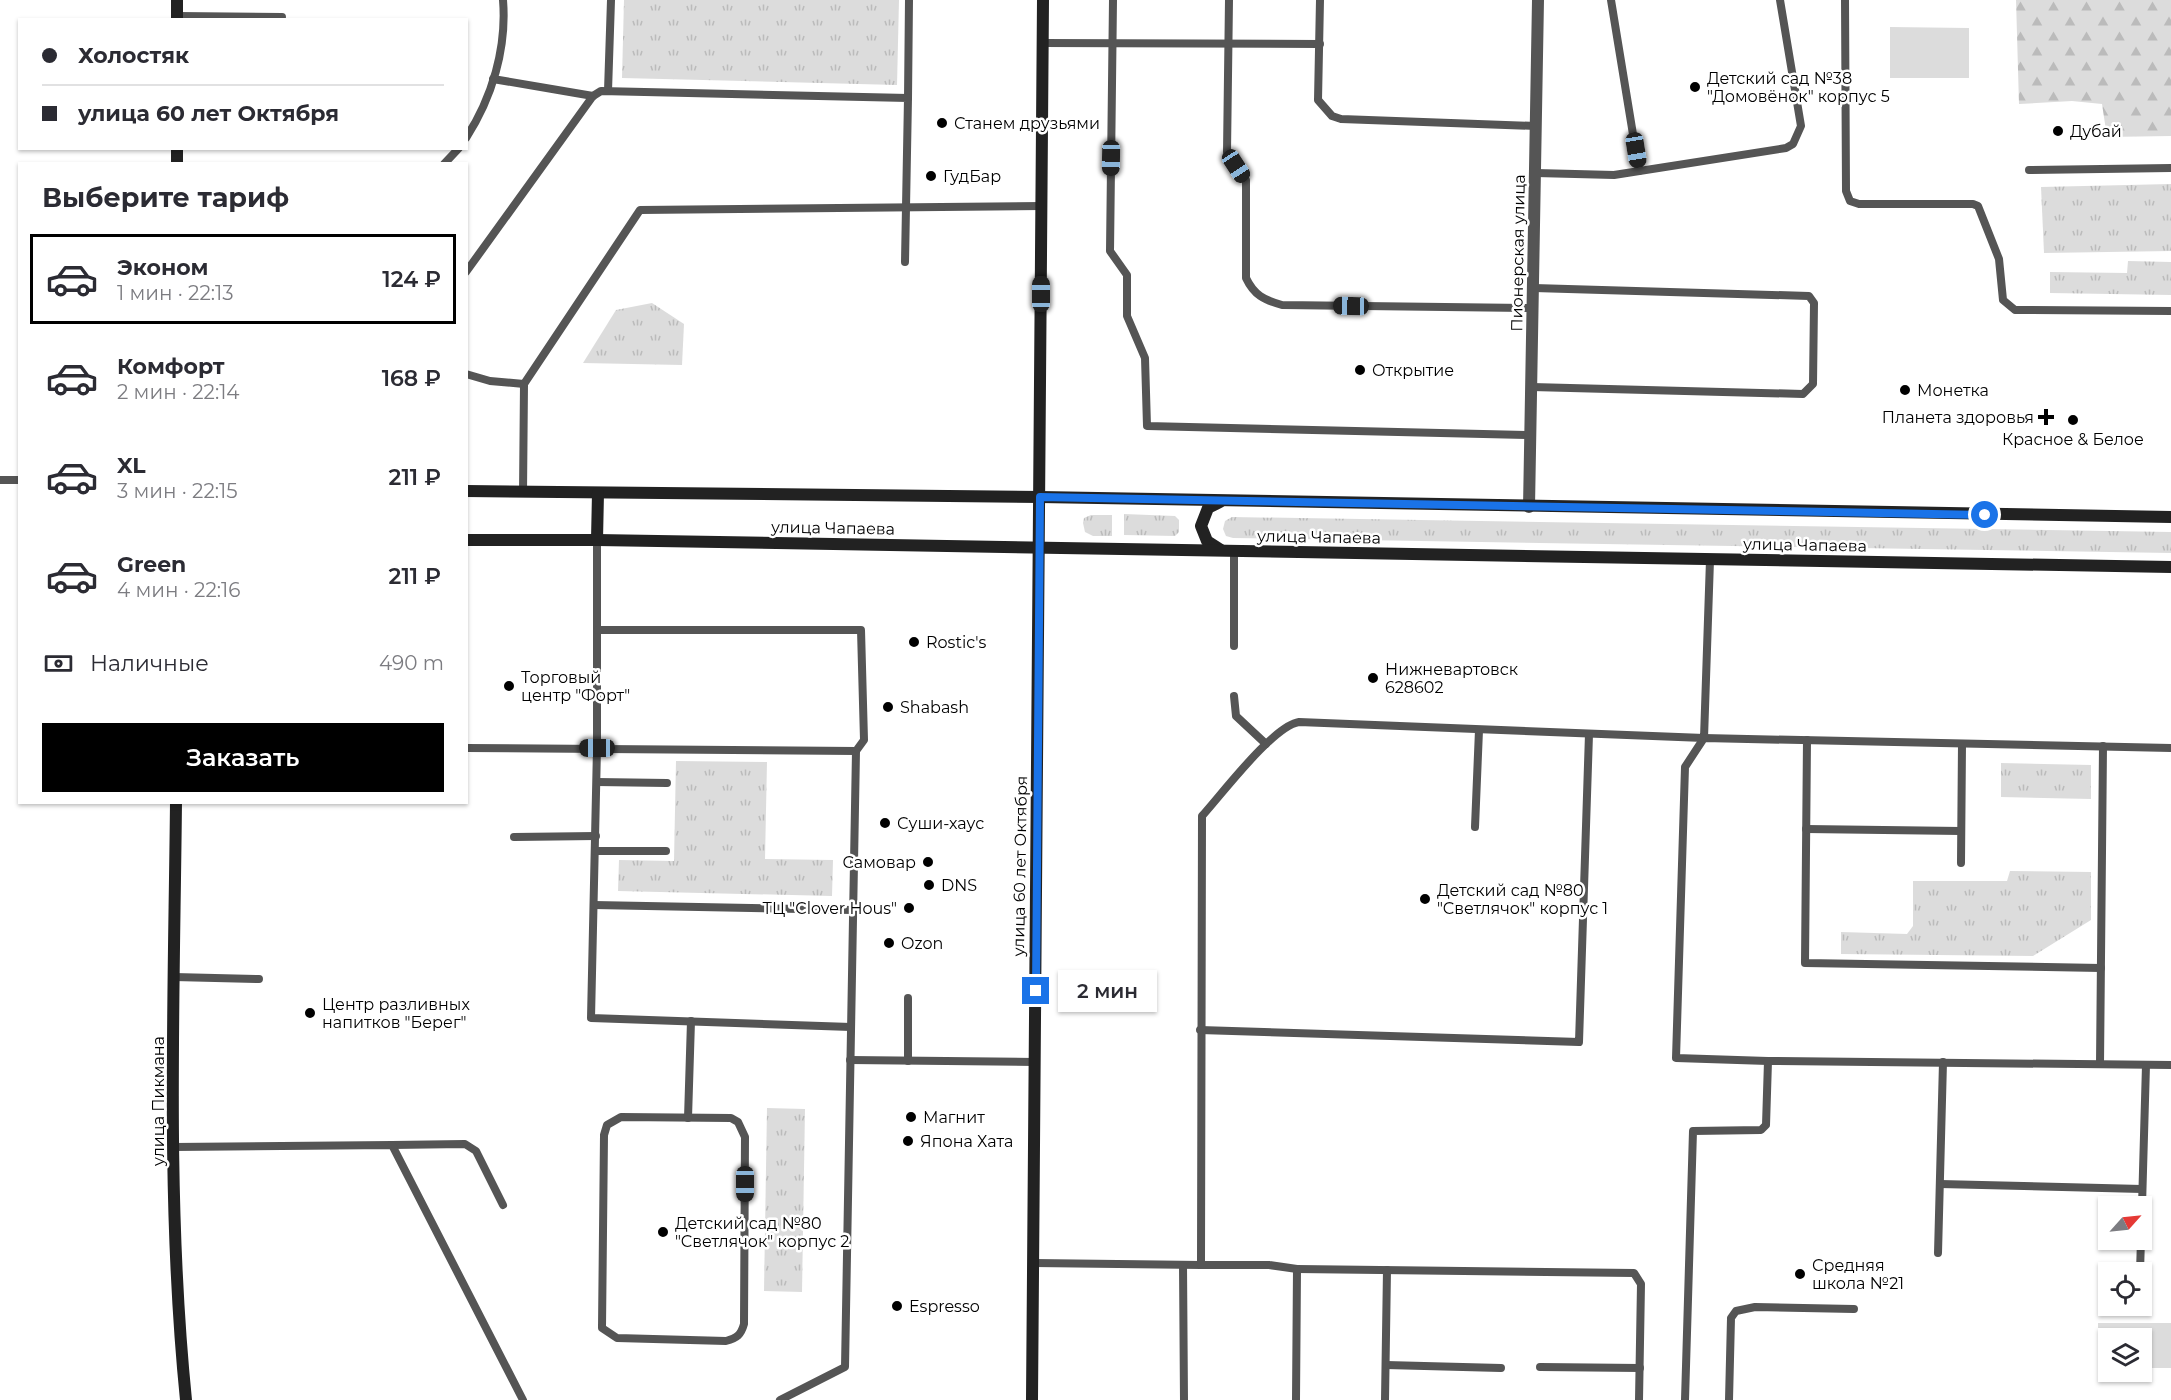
<!DOCTYPE html>
<html lang="ru">
<meta charset="utf-8">
<style>
body{margin:0;font-family:Montserrat,sans-serif;background:#f7f7f7;color:#2b2b33;height:100vh;display:flex;flex-direction:column;font-size:22px;white-space:nowrap}
*{box-sizing:border-box;margin:0}
p{font-size:20px;color:#7c7c81}
.icon{flex:none;width:33px;height:33px;fill:none;stroke:currentColor;stroke-width:2;stroke-linecap:round;stroke-linejoin:round}
.map{position:relative;flex:1;overflow:hidden}
.drawer{position:absolute;left:18px;top:162px;width:450px;height:642px;display:flex;flex-direction:column;background:#fff;border-radius:0px;box-shadow:0 2px 4px #0004}
.drawer>*{flex:none}
.guide{position:absolute;left:18px;top:18px;width:450px;height:132px;border-radius:0px;box-shadow:0 2px 4px #0004;display:grid;align-content:center;height:132px;padding:0 24px;background:#fff}
.needle{width:39px;rotate:63deg}
.fabs{position:absolute;left:2098px;top:1196px;display:grid;gap:12px}
.fabs a{display:grid;place-items:center;width:54px;height:54px;border-radius:0px;background:#fff;box-shadow:0 2px 4px #0004;font-size:30px}
.end{position:absolute;width:27px;height:27px;margin:-14px;border:8px solid #1a73e8;background:#fff;box-shadow:0 0 0 3px #fff}
.from{border-radius:50%}
.bubble{position:absolute;height:42px;border-radius:0px;background:#fff;box-shadow:0 2px 4px #0004;font-size:20px;font-weight:600;line-height:42px;text-align:center}
.car{position:absolute;width:18px;height:36px;margin:-18px -9px;border-radius:8px;box-shadow:0 0 4px 2px #0007;background:linear-gradient(#222 24%,#8ab4d8 0 40%,#222 0 76%,#8ab4d8 0 86%,#222 0)}
.guide b{display:flex;align-items:center;gap:21px;height:57px;font-size:22px}
.guide b+b{border-top:2px solid #e1e1e2}
.guide i{width:15px;height:15px;background:#2b2b33}
ul{padding:0;list-style:none}
li{display:flex;align-items:center;gap:18px;height:90px;margin:0 12px 9px;padding:0 12px;border:3px solid transparent;border-radius:0px}
li div{flex:1}
li b{display:block;font-size:22px}
li em{font-style:normal;font-weight:600}
li.active{border-color:#000}
li>.icon{width:54px;height:54px;stroke-width:1.5}
h2{padding:0 24px;font-size:27px;line-height:72px}
.pay{display:flex;align-items:center;gap:15px;height:66px;padding:0 24px;font-size:22px}
.pay p{margin-inline-start:auto}
.action{display:flex;gap:12px;margin-top:auto;padding:12px 24px}
.action a{flex:1;height:69px;border-radius:0px;background:#000;color:#fff;font-size:24px;font-weight:600;line-height:69px;text-align:center}
.map>svg:first-child{display:block}
.grass{fill:url(#grass-tufts)}
.forest{fill:url(#forest-firs)}
.pitch{fill:#dcdcdc}
.lines{fill:none;stroke-linecap:round;stroke-linejoin:round}
.lane{stroke:#555;stroke-width:8}
.street{stroke:#555;stroke-width:12}
.secondary{stroke:#222;stroke-width:12}
.route{stroke:#1a73e8;stroke-width:8}
.poi-dot{fill:#000;stroke:#fff;stroke-width:2}
.labels{text-anchor:middle;dominant-baseline:central;stroke-width:5;stroke-linejoin:round;paint-order:stroke}
.poi-label{font-size:16px;fill:#000;stroke:#fff;text-anchor:start}
.street-label{font-size:16px;fill:#000;stroke:#fff}
</style>
<div class="map">
<svg width="2171" height="1400" viewBox="0 0 2171 1400">
<defs>
<pattern id="grass-tufts" width="24" height="20" patternUnits="userSpaceOnUse" patternTransform="scale(1.5)"><rect width="24" height="20" fill="#dcdcdc"/><path d="M3 7l-1-3M5 7V3M7 7l1-3M15 17l-1-3M17 17v-4M19 17l1-3" fill="none" stroke="#bbb"/></pattern>
<pattern id="forest-firs" width="22" height="20" patternUnits="userSpaceOnUse" patternTransform="scale(1.5)"><rect width="22" height="20" fill="#dcdcdc"/><path d="M5 1l3.5 6h-7zM16 11l3.5 6h-7z" fill="#bbb"/></pattern>
</defs>
<rect width="100%" height="100%" fill="#fff"/>
<g class="grass">
<path d="M624 0H899L897 85 622 78Z"/>
<path d="M2171 184V251L2044 253 2041 187Z"/>
<path d="M2128 261 2171 262V295L2050 293V272L2127 273Z"/>
<path d="M652 303 684 324 682 365 583 363 616 310Z"/>
<path d="M1124 514 1175 516 1179 520V532L1175 536 1124 535Z"/>
<path d="M1091 515H1112V536H1093L1085 532 1083 523 1084 518Z"/>
<path d="M1232 517 2171 532V553L1233 538 1226 536 1223 529 1225 521Z"/>
<path d="M676 761 767 762 765 859 833 860 832 896 618 891 619 860 674 861Z"/>
<path d="M2001 763 2091 765V799L2001 797Z"/>
<path d="M2010 871 2091 872V920L2033 956 1841 954V932L1907 934 1913 926V881H2007Z"/>
<path d="M767 1108 805 1109 802 1292 764 1291Z"/>
</g>
<path class="forest" d="M2016 0H2171V136L2107 137 2102 104 2072 101 2019 104Z"/>
<g class="pitch">
<path d="M1890 27 1969 28V78H1890Z"/>
<path d="M2098 1323H2171V1368H2142V1338H2109V1368H2098Z"/>
</g>
<g class="lines">
<g class="lane">
<path d="M1113 0 1110 251 1127 275V316L1145 358 1147 426 1531 435"/>
<path d="M1229 0 1227 152 1246 180V278C1254 295 1264 300 1282 305L1533 308"/>
<path d="M1320 0 1318 100 1332 116 1341 119 1536 126"/>
<path d="M1611 0 1639 171"/>
<path d="M1845 0 1846 191 1850 201 1859 204H1973L1978 206 1999 259 2003 300 2015 310 2171 311"/>
<path d="M177 16 282 17"/>
<path d="M1043 43 1320 44"/>
<path d="M493 79 593 96"/>
<path d="M608 91 611 0"/>
<path d="M908 98 909 0"/>
<path d="M466 138C492 98 507 48 503 0"/>
<path d="M444 164 459 148"/>
<path d="M2029 170 2171 168"/>
<path d="M1536 173 1614 175 1786 148 1793 144 1801 126 1780 0"/>
<path d="M466 272 593 96 601 91 908 98 905 262"/>
<path d="M466 374 490 381 524 384"/>
<path d="M1532 387 1803 394 1813 384 1814 303 1809 296 1534 288"/>
<path d="M0 480H20"/>
<path d="M523 493 524 384 640 210 1042 206"/>
<path d="M597 540V748L591 1018 851 1027"/>
<path d="M598 630H861L864 740 856 751"/>
<path d="M1234 646V552"/>
<path d="M1234 696 1236 716 1266 744"/>
<path d="M1807 740 1805 963 2101 968"/>
<path d="M466 748 856 751 845 1367 780 1400"/>
<path d="M597 782 667 783"/>
<path d="M1475 827 1479 730"/>
<path d="M1806 829 1961 831"/>
<path d="M514 837 596 836"/>
<path d="M595 851H666"/>
<path d="M1961 863 1962 744"/>
<path d="M594 905 852 910"/>
<path d="M174 977 259 979"/>
<path d="M908 998V1061"/>
<path d="M1200 1030 1579 1042 1589 734"/>
<path d="M850 1060 1035 1062"/>
<path d="M1768 1061 1676 1058 1685 767 1704 738 2171 748"/>
<path d="M2100 1064 2103 746"/>
<path d="M621 1117 731 1118 738 1122 745 1137 744 1324C741 1335 737 1338 726 1341L617 1338 602 1328 604 1135 607 1125Z"/>
<path d="M688 1118 691 1021"/>
<path d="M392 1145 465 1144 476 1151 503 1205"/>
<path d="M174 1147 392 1145 523 1400"/>
<path d="M1940 1184 2142 1189"/>
<path d="M2142 1206 2146 1065"/>
<path d="M1938 1253 1943 1062"/>
<path d="M1034 1263 1201 1265 1202 816C1222 794 1273 726 1299 722L1704 738 1710 560"/>
<path d="M1183 1265 1184 1400"/>
<path d="M1201 1265H1269L1297 1269 1296 1400"/>
<path d="M1297 1269 1634 1273 1641 1284 1639 1400"/>
<path d="M2140 1272 2141 1239"/>
<path d="M1386 1365 1501 1368"/>
<path d="M1540 1367 1640 1368"/>
<path d="M1385 1400 1387 1270"/>
<path d="M1685 1400 1693 1131 1761 1130 1766 1125 1768 1061 2171 1065"/>
<path d="M1729 1400 1731 1318 1736 1311 1755 1307 1854 1309"/>
</g>
<path class="street" d="M1529 507 1538 0"/>
<g class="secondary">
<path d="M177 20V0"/>
<path d="M177 164V148"/>
<path d="M466 491 1040 497 2171 517"/>
<path d="M1220 502 1208 508 1201 526 1207 541 1221 550"/>
<path d="M466 540H597L2171 567"/>
<path d="M597 540 598 493"/>
<path d="M176 802C174 1001 166 1202 186 1400"/>
<path d="M1032 1400 1043 0"/>
</g>
</g>
<g class="lines">
<path class="route" d="M1036 991 1040 497 1985 515"/>
</g>
<g class="poi-dot">
<circle cx="1695" cy="87" r="6"/>
<circle cx="942" cy="123" r="6"/>
<circle cx="2058" cy="131" r="6"/>
<circle cx="931" cy="176" r="6"/>
<circle cx="1360" cy="370" r="6"/>
<circle cx="1905" cy="390" r="6"/>
<path d="M2043 408h6v6h6v6h-6v6h-6v-6h-6v-6h6z"/>
<circle cx="2073" cy="420" r="6"/>
<circle cx="914" cy="642" r="6"/>
<circle cx="1373" cy="678" r="6"/>
<circle cx="509" cy="686" r="6"/>
<circle cx="888" cy="707" r="6"/>
<circle cx="885" cy="823" r="6"/>
<circle cx="928" cy="862" r="6"/>
<circle cx="929" cy="885" r="6"/>
<circle cx="1425" cy="899" r="6"/>
<circle cx="909" cy="908" r="6"/>
<circle cx="889" cy="943" r="6"/>
<circle cx="310" cy="1013" r="6"/>
<circle cx="911" cy="1117" r="6"/>
<circle cx="908" cy="1141" r="6"/>
<circle cx="663" cy="1232" r="6"/>
<circle cx="1800" cy="1274" r="6"/>
<circle cx="897" cy="1306" r="6"/>
</g>
<g class="labels">
<g class="poi-label">
<text x="1707" y="78">Детский сад №38<tspan x="1707" dy="18">"Домовёнок" корпус 5</tspan></text>
<text x="954" y="123">Станем друзьями</text>
<text x="2070" y="131">Дубай</text>
<text x="943" y="176">ГудБар</text>
<text x="1372" y="370">Открытие</text>
<text x="1917" y="390">Монетка</text>
<text x="2034" y="417" text-anchor="end">Планета здоровья</text>
<text x="2073" y="439" text-anchor="middle">Красное &amp; Белое</text>
<text x="926" y="642">Rostic's</text>
<text x="1385" y="669">Нижневартовск<tspan x="1385" dy="18">628602</tspan></text>
<text x="521" y="677">Торговый<tspan x="521" dy="18">центр "Форт"</tspan></text>
<text x="900" y="707">Shabash</text>
<text x="897" y="823">Суши-хаус</text>
<text x="916" y="862" text-anchor="end">Самовар</text>
<text x="941" y="885">DNS</text>
<text x="1437" y="890">Детский сад №80<tspan x="1437" dy="18">"Светлячок" корпус 1</tspan></text>
<text x="897" y="908" text-anchor="end">ТЦ "Clover Hous"</text>
<text x="901" y="943">Ozon</text>
<text x="322" y="1004">Центр разливных<tspan x="322" dy="18">напитков "Берег"</tspan></text>
<text x="923" y="1117">Магнит</text>
<text x="920" y="1141">Япона Хата</text>
<text x="675" y="1223">Детский сад №80<tspan x="675" dy="18">"Светлячок" корпус 2</tspan></text>
<text x="1812" y="1265">Средняя<tspan x="1812" dy="18">школа №21</tspan></text>
<text x="909" y="1306">Espresso</text>
</g>
<g class="street-label">
<text transform="translate(1518 253) rotate(-89)">Пионерская улица</text>
<text transform="translate(833 528) rotate(1)">улица Чапаева</text>
<text transform="translate(1319 537) rotate(1)">улица Чапаева</text>
<text transform="translate(1805 545) rotate(1)">улица Чапаева</text>
<text transform="translate(1020 866) rotate(-89)">улица 60 лет Октября</text>
<text transform="translate(158 1101) rotate(-90)">улица Пикмана</text>
</g>
</g>
</svg>
<div class="fabs">
<a><svg class="needle" viewBox="-14 -14 28 28"><path d="M0-13l5 13h-10z" fill="#e53935"/><path d="M0 13l5-13h-10z" fill="#7c7c81"/></svg></a>
<a><svg class="icon" aria-label="locate" viewBox="0 0 24 24"><circle cx="12" cy="12" r="6"/><path d="M12 2v4M12 18v4M2 12h4M18 12h4"/></svg></a>
<a><svg class="icon" aria-label="layers" viewBox="0 0 24 24"><path d="M12 4l9 5-9 5-9-5zM3 14l9 5 9-5"/></svg></a>
</div>
<i class="end from" style="left:1985px;top:515px"></i>
<i class="end" style="left:1036px;top:991px"></i>
<div class="bubble" style="left:1058px;top:970px;width:99px">2 мин</div>
<i class="car" style="left:1636px;top:150px;rotate:171deg"></i>
<i class="car" style="left:1111px;top:158px;rotate:181deg"></i>
<i class="car" style="left:1236px;top:166px;rotate:147deg"></i>
<i class="car" style="left:1041px;top:294px;rotate:0deg"></i>
<i class="car" style="left:1351px;top:306px;rotate:271deg"></i>
<i class="car" style="left:597px;top:748px;rotate:270deg"></i>
<i class="car" style="left:745px;top:1184px;rotate:180deg"></i>
<div class="guide">
<b><i class="from"></i>Холостяк</b>
<b><i></i>улица 60 лет Октября</b>
</div>
<section class="drawer">
<h2>Выберите тариф</h2>
<ul>
<li class="active"><svg class="icon" aria-label="car" viewBox="0 0 24 24"><path d="M5 17H2v-5l4-1 3-4h7l3 4 3 1v5h-3M9 17h6M6 11h13"/><circle cx="7" cy="17" r="2"/><circle cx="17" cy="17" r="2"/></svg><div><b>Эконом</b><p>1 мин · 22:13</p></div><em>124 ₽</em></li>
<li><svg class="icon" aria-label="car" viewBox="0 0 24 24"><path d="M5 17H2v-5l4-1 3-4h7l3 4 3 1v5h-3M9 17h6M6 11h13"/><circle cx="7" cy="17" r="2"/><circle cx="17" cy="17" r="2"/></svg><div><b>Комфорт</b><p>2 мин · 22:14</p></div><em>168 ₽</em></li>
<li><svg class="icon" aria-label="car" viewBox="0 0 24 24"><path d="M5 17H2v-5l4-1 3-4h7l3 4 3 1v5h-3M9 17h6M6 11h13"/><circle cx="7" cy="17" r="2"/><circle cx="17" cy="17" r="2"/></svg><div><b>XL</b><p>3 мин · 22:15</p></div><em>211 ₽</em></li>
<li><svg class="icon" aria-label="car" viewBox="0 0 24 24"><path d="M5 17H2v-5l4-1 3-4h7l3 4 3 1v5h-3M9 17h6M6 11h13"/><circle cx="7" cy="17" r="2"/><circle cx="17" cy="17" r="2"/></svg><div><b>Green</b><p>4 мин · 22:16</p></div><em>211 ₽</em></li>
</ul>
<div class="pay"><svg class="icon" aria-label="cash" viewBox="0 0 24 24"><path d="M3 7h18v10H3z"/><circle cx="12" cy="12" r="2"/></svg>Наличные<p>490 m</p></div>
<div class="action"><a>Заказать</a></div>
</section>
</div>
